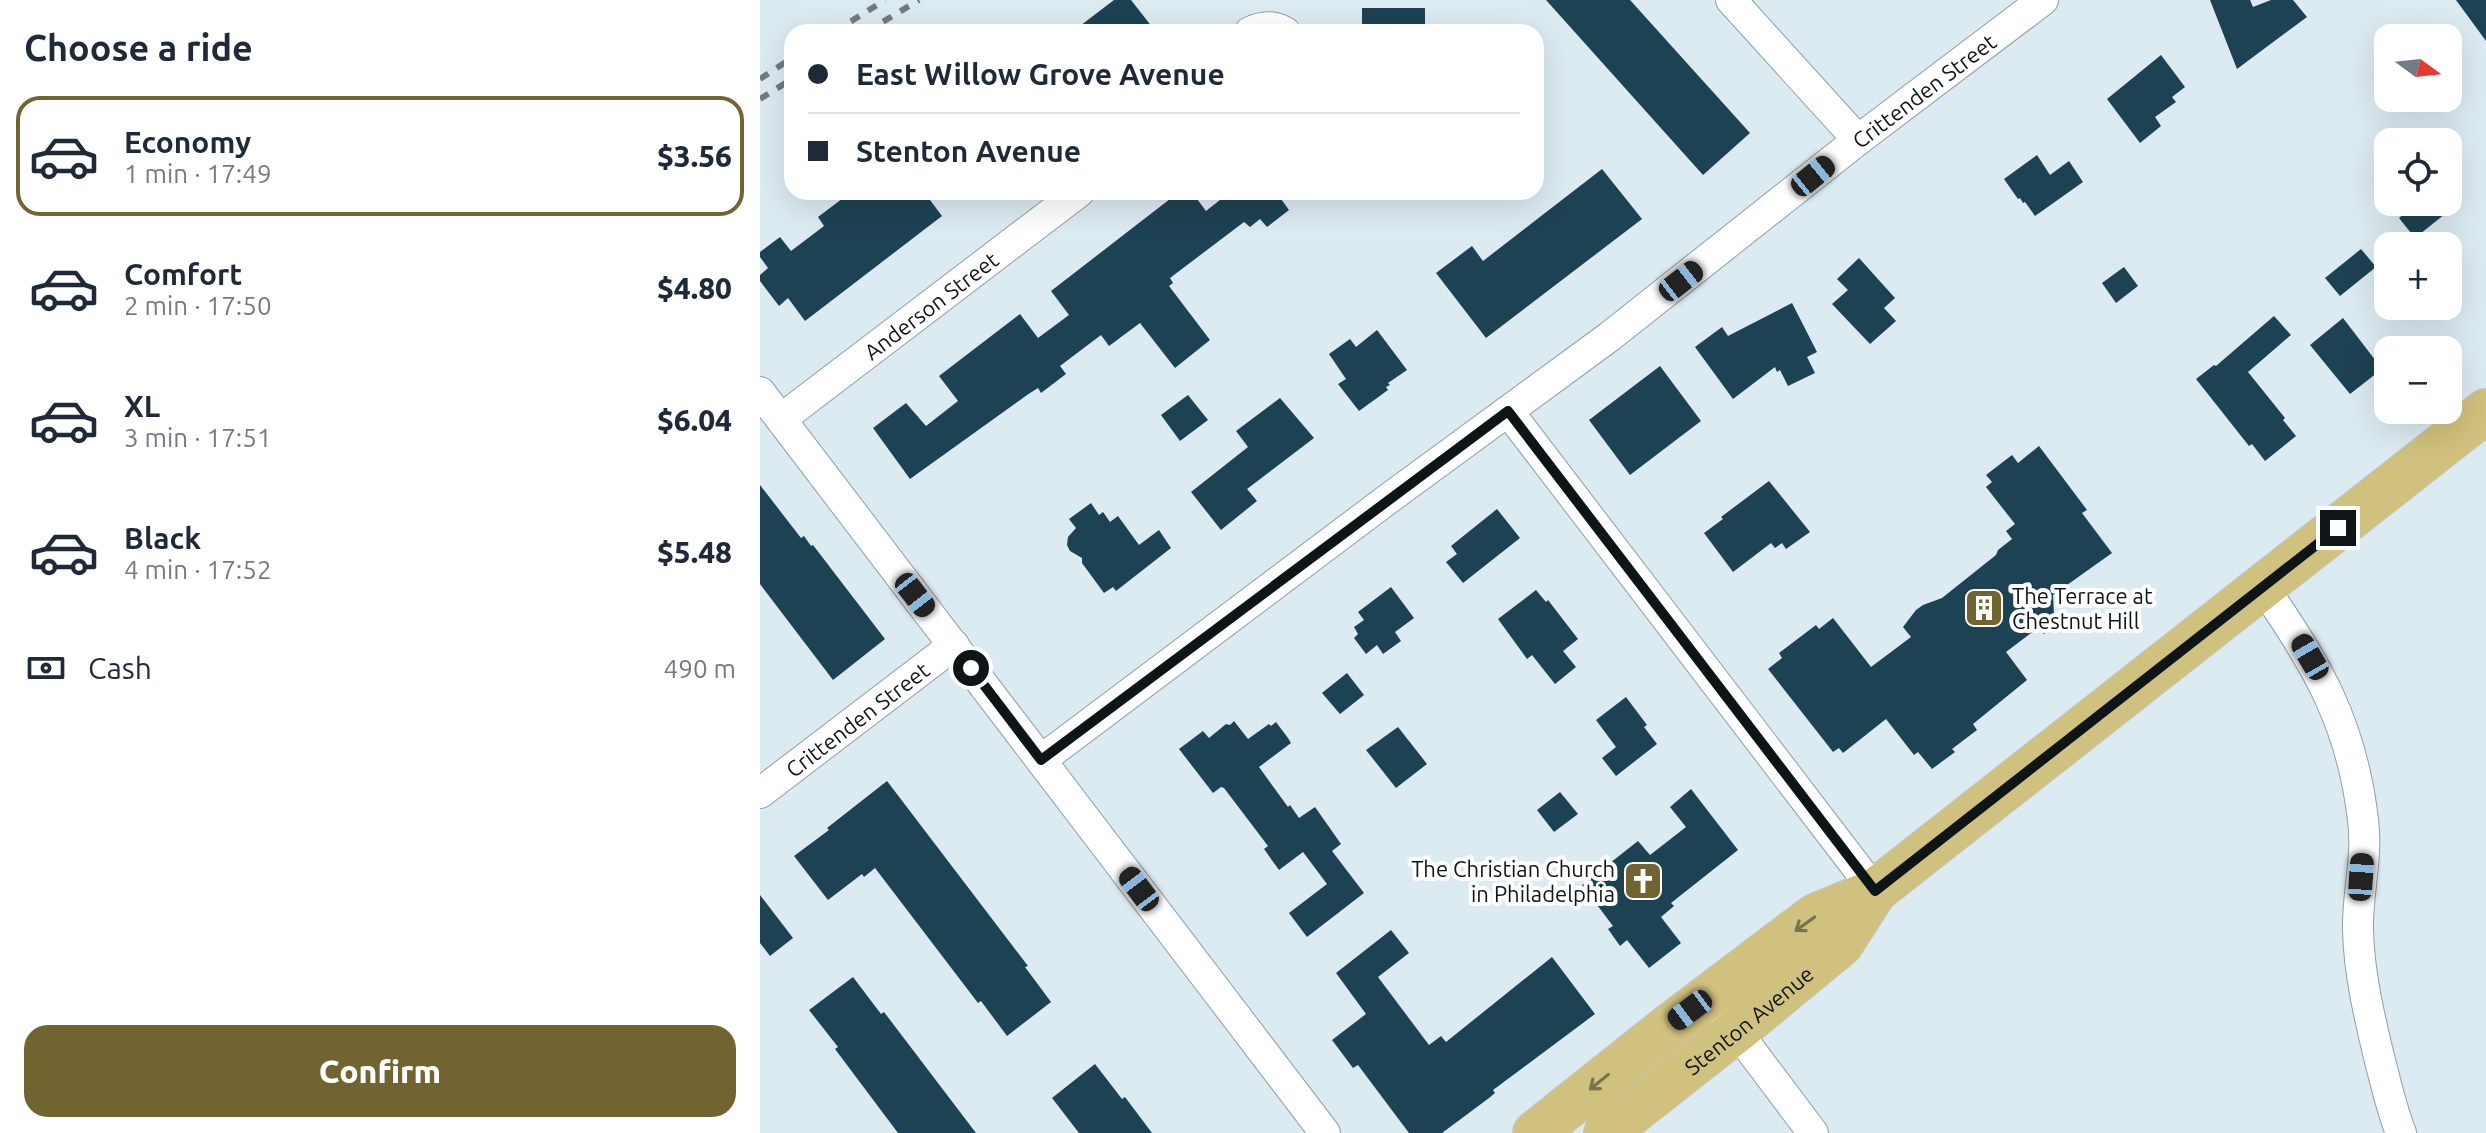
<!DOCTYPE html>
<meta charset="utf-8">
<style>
body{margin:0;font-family:Ubuntu,sans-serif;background:#f2f2f3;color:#1f2937;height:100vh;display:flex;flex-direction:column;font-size:30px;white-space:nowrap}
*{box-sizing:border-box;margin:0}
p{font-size:26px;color:#747a83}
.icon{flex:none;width:44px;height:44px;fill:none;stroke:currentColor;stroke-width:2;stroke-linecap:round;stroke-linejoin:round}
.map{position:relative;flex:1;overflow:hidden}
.side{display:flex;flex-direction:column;background:#fff;width:760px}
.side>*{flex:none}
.top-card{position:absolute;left:24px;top:24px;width:760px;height:176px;border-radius:24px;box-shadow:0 8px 32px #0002;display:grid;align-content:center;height:176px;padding:0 24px;background:#fff}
.needle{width:52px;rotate:105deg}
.fabs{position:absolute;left:1614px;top:24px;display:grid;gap:16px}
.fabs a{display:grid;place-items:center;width:88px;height:88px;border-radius:16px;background:#fff;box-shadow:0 8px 32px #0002;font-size:40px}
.end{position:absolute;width:36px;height:36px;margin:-18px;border:10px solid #0f1417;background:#fff;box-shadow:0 0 0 4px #fff}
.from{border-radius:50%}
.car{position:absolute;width:24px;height:48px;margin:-24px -12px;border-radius:10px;box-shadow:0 0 6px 2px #0007;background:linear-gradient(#222 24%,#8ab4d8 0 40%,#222 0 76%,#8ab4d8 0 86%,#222 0)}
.top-card b{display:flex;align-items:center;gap:28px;height:76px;font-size:30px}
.top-card b+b{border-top:2px solid #e0e1e3}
.top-card i{width:20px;height:20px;background:#1f2937}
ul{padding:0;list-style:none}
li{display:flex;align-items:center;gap:24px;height:120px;margin:0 16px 12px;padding:0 8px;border:4px solid transparent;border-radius:24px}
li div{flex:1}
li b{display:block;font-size:30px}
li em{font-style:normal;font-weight:800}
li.active{border-color:#726431}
li>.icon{width:72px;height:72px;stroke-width:1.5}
h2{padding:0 24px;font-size:36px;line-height:96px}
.pay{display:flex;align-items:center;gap:20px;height:88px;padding:0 24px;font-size:30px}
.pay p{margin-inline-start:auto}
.primary-button{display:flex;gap:16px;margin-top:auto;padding:16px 24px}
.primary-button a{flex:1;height:92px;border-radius:24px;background:#726431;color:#fff;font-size:32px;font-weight:800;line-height:92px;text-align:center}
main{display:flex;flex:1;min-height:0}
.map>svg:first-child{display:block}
.building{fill:#1d4253}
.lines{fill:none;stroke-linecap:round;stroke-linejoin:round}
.minor-casing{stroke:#909ea5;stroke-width:32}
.primary-casing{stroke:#c5c7c7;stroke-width:46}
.minor{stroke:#fff;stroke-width:30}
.primary{stroke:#d1c17e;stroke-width:44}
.rail{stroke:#717b80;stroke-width:6;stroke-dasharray:10 10;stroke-linecap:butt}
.oneway{stroke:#7a7350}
.route{stroke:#0f1417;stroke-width:10}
.labels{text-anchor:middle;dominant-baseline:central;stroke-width:8;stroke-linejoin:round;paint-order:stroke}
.street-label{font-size:22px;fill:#0f1417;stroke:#fff}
.poi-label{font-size:22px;fill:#0f1417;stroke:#fff;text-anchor:start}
</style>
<main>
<section class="side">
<h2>Choose a ride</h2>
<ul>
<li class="active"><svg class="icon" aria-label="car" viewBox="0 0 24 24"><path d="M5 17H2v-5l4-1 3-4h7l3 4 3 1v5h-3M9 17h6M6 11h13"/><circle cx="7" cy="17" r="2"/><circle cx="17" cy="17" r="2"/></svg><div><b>Economy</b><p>1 min · 17:49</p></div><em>$3.56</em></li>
<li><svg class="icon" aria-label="car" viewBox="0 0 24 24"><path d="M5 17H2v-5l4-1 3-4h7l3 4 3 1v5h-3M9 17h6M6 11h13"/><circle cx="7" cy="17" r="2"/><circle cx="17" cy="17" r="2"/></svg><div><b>Comfort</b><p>2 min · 17:50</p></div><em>$4.80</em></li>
<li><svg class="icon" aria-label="car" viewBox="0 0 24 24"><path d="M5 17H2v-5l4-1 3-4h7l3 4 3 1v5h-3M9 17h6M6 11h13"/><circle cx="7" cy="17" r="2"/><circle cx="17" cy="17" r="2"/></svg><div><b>XL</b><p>3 min · 17:51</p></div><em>$6.04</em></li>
<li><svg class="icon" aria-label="car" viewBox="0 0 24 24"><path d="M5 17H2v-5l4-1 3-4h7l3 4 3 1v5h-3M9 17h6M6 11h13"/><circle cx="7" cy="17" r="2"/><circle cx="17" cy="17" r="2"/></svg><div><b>Black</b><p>4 min · 17:52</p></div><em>$5.48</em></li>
</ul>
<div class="pay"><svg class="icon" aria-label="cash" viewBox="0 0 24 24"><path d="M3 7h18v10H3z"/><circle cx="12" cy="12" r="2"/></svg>Cash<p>490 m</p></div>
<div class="primary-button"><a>Confirm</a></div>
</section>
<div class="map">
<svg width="1726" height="1133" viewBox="0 0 1726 1133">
<rect width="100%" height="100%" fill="#dceaf2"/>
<g class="building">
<path d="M354 0H371L396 32H312Z"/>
<path d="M786 0H870L990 133 943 175Z"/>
<path d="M1450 0H1490L1493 7 1511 0H1533L1547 17 1477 69Z"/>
<path d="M1696 0H1726V41Z"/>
<rect x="602" y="8" width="63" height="24"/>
<path d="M1401 55 1425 87 1412 97 1416 102 1395 117 1401 126 1380 143 1347 99Z"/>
<path d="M1277 155 1290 175 1309 161 1323 182 1275 216 1265 202 1263 203 1260 198 1258 199 1244 179Z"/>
<path d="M842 169 882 219 726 338 676 273 712 246 723 261Z"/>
<path d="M91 192H164L182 216 45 321 28 298 19 306 0 281V275L8 268 0 257V252L20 237 31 251 64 226 58 217Z"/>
<path d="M419 192H432L446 211 470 192H516L529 210 507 227 500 219 490 227 484 222 410 278 413 283 409 286 450 340 415 368 380 323 349 346 341 335 300 366 306 374 281 393 278 388 267 395 150 479 113 428 146 403 166 426 198 401 179 376 260 314 278 338 309 315 291 291Z"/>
<path d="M1659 202H1700L1655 238 1639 218Z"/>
<path d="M1601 249 1616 267 1580 296 1565 278Z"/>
<path d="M1099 258 1135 298 1124 308 1136 321 1110 344 1072 304 1088 290 1077 279Z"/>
<path d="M1364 267 1378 286 1356 303 1342 283Z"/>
<path d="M1032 303 1057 352 1047 357 1055 373 1028 386 1020 370 1017 372 1015 367 973 399 935 347 962 327 968 336Z"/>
<path d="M1514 316 1531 335 1488 372 1525 418 1523 420 1536 436 1505 461 1492 444 1489 446 1436 379 1454 365 1456 366Z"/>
<path d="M1583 318 1622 369 1590 394 1550 345Z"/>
<path d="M617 330 647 370 628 383 630 385 626 387 628 390 599 411 578 384 586 379 569 354 590 339 596 347Z"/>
<path d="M900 366 941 421 870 475 829 420Z"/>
<path d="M428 395 448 420 420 441 401 415Z"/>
<path d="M520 398 554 438 487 489 497 501 461 530 431 492 488 447 476 431Z"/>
<path d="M1279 446 1327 510 1322 513 1352 553 1293 595 1294 614 1300 622 1284 634 1279 627 1246 652 1267 680 1213 724 1217 730 1192 749 1195 752 1172 769 1158 752 1154 755 1126 719 1083 753 1079 748 1073 752 1008 669 1022 658 1019 653 1056 625 1059 629 1073 618 1111 667 1151 637 1143 627 1156 610 1163 605 1182 598 1236 555 1238 550 1252 539 1246 531 1255 524 1226 487 1232 482 1226 475 1252 455 1258 463Z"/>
<path d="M1009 481 1050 532 1026 549 1022 543 1015 548 1011 543 973 572 944 533 963 519 961 517Z"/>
<path d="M0 485 41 538 44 536 51 546 53 545 125 639 73 680 0 584Z"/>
<path d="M331 503 339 515 343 512 350 522 358 516 379 545 399 530 411 548 356 591 353 587 344 593 322 563V558L310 551 307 545 308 537 316 528 309 519Z"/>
<path d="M737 509 760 538 703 583 686 562 697 554 691 546Z"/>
<path d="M631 587 654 618 635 632 641 641 623 654 617 645 606 654 594 638 598 634 594 627 604 620 598 612Z"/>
<path d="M776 590 786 602 788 600 818 639 803 651 816 667 795 684 772 655 767 659 738 619Z"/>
<path d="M587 673 604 695 580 714 562 693Z"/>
<path d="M866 697 887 725 884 727 897 744 856 776 842 758 856 747 836 720Z"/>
<path d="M474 721 488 739 509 724 511 726 516 722 528 738 531 743 499 767 528 807 530 805 539 818 555 807 581 844 572 851 604 893 547 937 529 913 567 884 543 852 519 870 504 849 508 846 464 788 461 787 453 793 419 749 443 731 449 738 466 724 470 725Z"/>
<path d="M638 727 667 764 636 788 606 750Z"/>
<path d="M127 781 268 966 265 967 291 1002 247 1036 221 1001 218 1003 115 868 104 877 102 874 68 900 34 856 69 830 67 828Z"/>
<path d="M931 789 978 850 911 903 914 906 901 917 921 943 889 968 867 940 860 946 848 929 853 926 822 885 878 841 890 855 926 827 910 807Z"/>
<path d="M800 792 818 814 794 832 777 810Z"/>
<path d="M0 895 33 938 10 956 0 943Z"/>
<path d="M631 930 649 953 618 977 669 1045 681 1036 686 1042 792 957 835 1014 733 1090 735 1093 729 1098 682 1133H649L598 1065 593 1068 572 1040 606 1014 576 973Z"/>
<path d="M93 977 121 1014 124 1012 216 1133H138L75 1049 78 1047 49 1010Z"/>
<path d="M335 1064 362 1099 365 1097 392 1133H319L292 1098Z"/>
</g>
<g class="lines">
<g class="minor-casing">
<g id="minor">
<path d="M971 0 1098 140"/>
<path d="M490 32C502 26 513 25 525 32"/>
<path d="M0 392 565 1133"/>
<path d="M748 411 1115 891"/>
<path id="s1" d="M21 419 319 192"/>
<path d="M1503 587C1557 664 1592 724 1603 820 1608 857 1597 894 1598 930 1599 973 1609 1015 1619 1057 1626 1083 1631 1108 1641 1133"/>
<path id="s2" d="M281 760 628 499 849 337 1098 140 1283 0"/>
<path id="s3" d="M0 793 194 645"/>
<path d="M965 1016 1053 1133"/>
</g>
</g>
<g class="primary-casing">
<g id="primary">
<path d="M775 1133 912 1024 1055 916 1115 891 1726 411"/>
<path id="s4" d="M846 1133 977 1030 1081 944 1115 891"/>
</g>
</g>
<use href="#minor" class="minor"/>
<use href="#primary" class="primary"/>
<g class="rail">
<path d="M74 32 125 0"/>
<path d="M106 32 159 0"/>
<path d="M0 79 32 58"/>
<path d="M0 99 32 79"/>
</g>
</g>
<defs><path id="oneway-shaft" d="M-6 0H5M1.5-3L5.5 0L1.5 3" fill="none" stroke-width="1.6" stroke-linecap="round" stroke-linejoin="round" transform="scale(2)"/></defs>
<g class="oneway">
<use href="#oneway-shaft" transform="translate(1045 924) rotate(144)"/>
<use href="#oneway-shaft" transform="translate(839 1082) rotate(141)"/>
</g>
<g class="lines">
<path class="route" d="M211 668 281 760 748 411 1115 891 1578 528"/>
</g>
<defs>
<g id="building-square" transform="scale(2)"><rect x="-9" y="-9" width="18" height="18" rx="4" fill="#726431" stroke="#fff"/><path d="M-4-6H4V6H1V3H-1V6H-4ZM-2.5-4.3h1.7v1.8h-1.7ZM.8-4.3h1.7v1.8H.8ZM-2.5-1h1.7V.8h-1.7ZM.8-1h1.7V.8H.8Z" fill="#fff"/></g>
<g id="church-square" transform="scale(2)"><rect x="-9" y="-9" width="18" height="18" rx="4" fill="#726431" stroke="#fff"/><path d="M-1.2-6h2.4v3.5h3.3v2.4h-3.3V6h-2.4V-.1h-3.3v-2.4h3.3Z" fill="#fff"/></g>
</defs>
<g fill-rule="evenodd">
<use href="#building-square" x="1224" y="608"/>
<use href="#church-square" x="883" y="881"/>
</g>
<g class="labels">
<g class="street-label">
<text stroke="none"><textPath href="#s2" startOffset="1108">Crittenden Street</textPath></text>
<text stroke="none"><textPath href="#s1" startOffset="188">Anderson Street</textPath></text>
<text stroke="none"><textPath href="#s3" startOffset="122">Crittenden Street</textPath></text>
<text stroke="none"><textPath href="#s4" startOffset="182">Stenton Avenue</textPath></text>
</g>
<g class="poi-label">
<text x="1252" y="595">The Terrace at<tspan x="1252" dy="25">Chestnut Hill</tspan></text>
<text x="855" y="868" text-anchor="end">The Christian Church<tspan x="855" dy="25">in Philadelphia</tspan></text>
</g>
</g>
</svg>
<div class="fabs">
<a><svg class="needle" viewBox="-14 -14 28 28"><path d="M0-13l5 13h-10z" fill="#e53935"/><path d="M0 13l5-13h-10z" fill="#747a83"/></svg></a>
<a><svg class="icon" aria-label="locate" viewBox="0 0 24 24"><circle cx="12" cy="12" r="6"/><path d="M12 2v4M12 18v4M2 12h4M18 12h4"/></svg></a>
<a>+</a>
<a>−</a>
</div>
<i class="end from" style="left:211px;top:668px"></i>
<i class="end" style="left:1578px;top:528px"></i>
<i class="car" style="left:1053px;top:176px;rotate:51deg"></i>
<i class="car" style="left:921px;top:281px;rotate:52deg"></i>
<i class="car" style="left:155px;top:595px;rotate:142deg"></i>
<i class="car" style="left:1550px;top:657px;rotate:330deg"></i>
<i class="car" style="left:1601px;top:877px;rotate:4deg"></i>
<i class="car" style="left:379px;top:889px;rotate:323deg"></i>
<i class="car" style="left:930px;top:1010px;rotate:233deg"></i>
<div class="top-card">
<b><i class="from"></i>East Willow Grove Avenue</b>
<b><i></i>Stenton Avenue</b>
</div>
</div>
</main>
